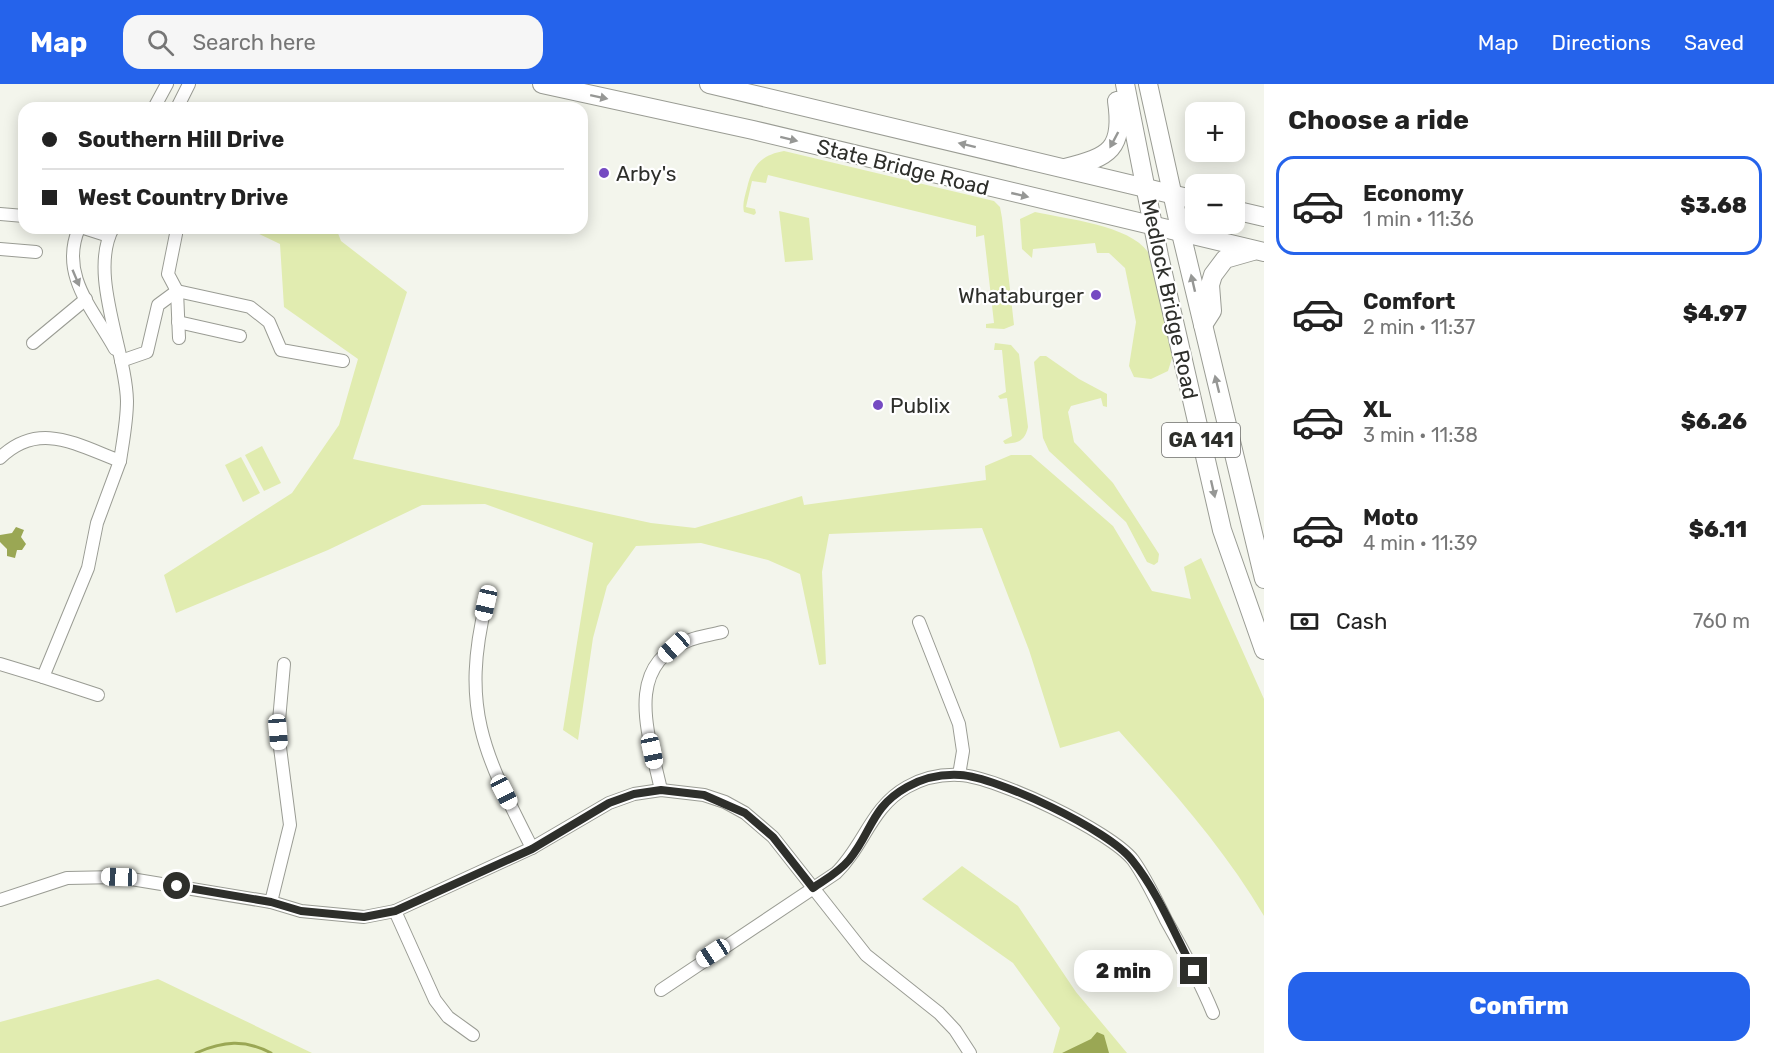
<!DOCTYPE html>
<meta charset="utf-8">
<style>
body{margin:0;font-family:Rubik,sans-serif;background:#f6f6f6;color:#222;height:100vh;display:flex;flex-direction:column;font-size:22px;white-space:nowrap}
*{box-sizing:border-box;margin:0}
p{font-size:20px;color:#767676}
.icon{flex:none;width:33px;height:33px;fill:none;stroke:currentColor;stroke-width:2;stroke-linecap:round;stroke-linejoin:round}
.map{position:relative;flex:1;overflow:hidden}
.side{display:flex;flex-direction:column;background:#fff;width:510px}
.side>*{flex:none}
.top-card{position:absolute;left:18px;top:18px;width:570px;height:132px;border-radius:18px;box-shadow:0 3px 15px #0003;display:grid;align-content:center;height:132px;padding:0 24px;background:#fff}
.buttons{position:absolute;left:1185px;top:18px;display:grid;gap:12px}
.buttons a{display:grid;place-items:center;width:60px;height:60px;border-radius:12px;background:#fff;box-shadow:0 3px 15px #0003;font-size:30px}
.end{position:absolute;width:27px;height:27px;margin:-14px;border:8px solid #2e2f2b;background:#fff;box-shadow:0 0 0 3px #fff}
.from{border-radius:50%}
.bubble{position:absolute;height:42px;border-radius:18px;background:#fff;box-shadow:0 3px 15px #0003;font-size:20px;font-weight:800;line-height:42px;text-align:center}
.car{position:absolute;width:18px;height:36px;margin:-18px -9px;border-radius:8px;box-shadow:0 0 4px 2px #0007;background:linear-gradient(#fff 24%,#345 0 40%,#fff 0 76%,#345 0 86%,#fff 0)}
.top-card b{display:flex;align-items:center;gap:21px;height:57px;font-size:22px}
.top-card b+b{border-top:2px solid #e0e0e0}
.top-card i{width:15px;height:15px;background:#222}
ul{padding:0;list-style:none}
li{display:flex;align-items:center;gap:18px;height:99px;margin:0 12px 9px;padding:0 12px;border:3px solid transparent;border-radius:18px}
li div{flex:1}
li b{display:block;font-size:22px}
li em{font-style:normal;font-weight:800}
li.selected{border-color:#2563eb}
li>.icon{width:54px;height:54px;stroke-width:1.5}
h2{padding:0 24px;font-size:27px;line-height:72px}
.pay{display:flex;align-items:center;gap:15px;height:66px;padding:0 24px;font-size:22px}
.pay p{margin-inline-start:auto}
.primary-button{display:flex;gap:12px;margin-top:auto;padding:12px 24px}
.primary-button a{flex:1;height:69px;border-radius:18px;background:#2563eb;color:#fff;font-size:24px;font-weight:800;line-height:69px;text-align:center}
header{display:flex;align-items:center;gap:36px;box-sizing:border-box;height:84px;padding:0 30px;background:#2563eb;color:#fff}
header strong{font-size:28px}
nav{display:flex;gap:33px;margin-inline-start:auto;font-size:21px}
.search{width:420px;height:54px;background:#f6f6f6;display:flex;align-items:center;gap:15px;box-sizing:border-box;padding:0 21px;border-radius:18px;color:#767676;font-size:22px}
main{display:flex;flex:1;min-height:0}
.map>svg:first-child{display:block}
.green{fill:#e1ecb0}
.water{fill:#9aa754}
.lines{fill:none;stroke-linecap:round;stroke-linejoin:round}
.stream{stroke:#9aa754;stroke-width:3}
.minor-casing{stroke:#9a9c94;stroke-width:14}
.highway-casing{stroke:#9a9c94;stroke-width:20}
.minor{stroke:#fff;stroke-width:12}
.highway{stroke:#fff;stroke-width:18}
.oneway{fill:#969795}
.route{stroke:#2e2f2b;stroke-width:8}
.poi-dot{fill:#754ac2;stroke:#fff;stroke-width:2}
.labels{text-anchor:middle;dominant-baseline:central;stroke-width:4.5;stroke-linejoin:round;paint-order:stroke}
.shield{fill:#fff;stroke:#6d6d6b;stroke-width:1.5}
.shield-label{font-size:20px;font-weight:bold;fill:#2e2f2b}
.street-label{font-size:21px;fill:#2e2f2b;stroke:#fff}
.poi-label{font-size:21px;fill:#2e2f2b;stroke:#fff;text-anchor:start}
</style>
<header>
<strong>Map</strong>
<div class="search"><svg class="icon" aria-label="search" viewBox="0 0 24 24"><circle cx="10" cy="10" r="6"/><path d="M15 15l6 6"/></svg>Search here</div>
<nav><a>Map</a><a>Directions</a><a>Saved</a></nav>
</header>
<main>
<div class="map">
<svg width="1264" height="969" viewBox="0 0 1264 969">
<rect width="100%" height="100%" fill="#f3f5ec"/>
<g class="green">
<path d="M784 67 994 117 1000 123 1002 134 1014 241 1004 245 986 244V240L994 239 984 151 976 153V142L768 91 766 99 752 97 746 123 755 125 756 129 754 131 744 128C742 120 745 112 747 104 752 82 761 71 784 67Z"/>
<path d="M779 127 809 134 813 176 785 178Z"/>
<path d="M1035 128C1066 135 1129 141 1148 168L1173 271 1168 287 1151 295 1134 293 1129 282 1136 238 1125 184 1109 169H1097L1095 159 1033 165 1032 174 1022 165 1020 135Z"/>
<path d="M247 144H336L341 157 407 208 353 375 651 439 695 444 802 412 804 421 986 396 985 382 1011 371H1031L1113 442 1152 507 1191 515 1184 483 1201 474 1264 615V832C1224 764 1171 705 1119 647L1060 664 1029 566 982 444 829 450 822 488 826 580 819 581 800 490 768 476 701 459 636 462 607 502 593 554 578 656 563 646 593 459 485 420 422 421 328 466 176 529 164 491 292 409 339 341 358 275 284 223 280 160Z"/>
<path d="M995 259 1011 261 1019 270 1028 343C1025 357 1018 359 1005 360L1003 357 1012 352 1007 314 1000 315 998 312 1006 308 1002 266H994Z"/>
<path d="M1040 272H1046L1079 295 1107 310V323L1103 322 1101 314 1071 322 1068 328 1074 358 1113 399 1159 470 1158 478 1154 481 1147 478 1126 438 1049 367 1043 354 1034 278Z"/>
<path d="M262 362 281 399 264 407 245 371Z"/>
<path d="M241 373 260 409 243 418 225 381Z"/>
<path d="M962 782 1018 822 1076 908 1127 969H1053L1060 944 1013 879 922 815Z"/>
<path d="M158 895 312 969H0V938Z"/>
</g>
<g class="water">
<path d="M16 443 24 446 21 453 26 460 22 466H17L15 474 7 472V465L0 458V451L12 449Z"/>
<path d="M1097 948 1104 951 1109 969H1062L1091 955Z"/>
</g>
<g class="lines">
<path class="stream" d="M196 969C223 957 245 955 271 969"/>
<g class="minor-casing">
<g id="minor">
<path d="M154 24 167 0"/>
<path d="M177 24 189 0"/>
<path d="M0 130 24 132"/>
<path d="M79 144C59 191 93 225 115 265"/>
<path d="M84 144 109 152"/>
<path d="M176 150 168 190 177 207 179 254"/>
<path d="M0 165 36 168"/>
<path d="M178 238 240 252"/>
<path d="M33 259 86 215"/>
<path d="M121 277 147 268 158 221 177 207 250 223 269 238 281 266 343 277"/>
<path d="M0 374C39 336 77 361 120 377 123 357 127 337 127 317 126 266 88 190 113 144"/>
<path d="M486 519C460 626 485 671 532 764"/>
<path d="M919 538 959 640 963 667 959 691"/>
<path d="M0 580 43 593 88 484 97 439 120 377"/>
<path d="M43 593 98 611"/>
<path d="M661 706C650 654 621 581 690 556 700 552 711 551 722 548"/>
<path d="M0 816 67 794 119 793 271 818 301 827 364 833 395 827 532 764 609 719 634 710 661 706 704 711 725 718 745 729 773 753 866 871 939 929 955 946 970 969"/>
<path d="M271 818 290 741 278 648 284 580"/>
<path d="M395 827 435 916 448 933 473 951"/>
<path d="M661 906 836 789C864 762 871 723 907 703 923 694 942 690 960 691 997 693 1110 747 1133 776 1146 794 1156 816 1166 836 1183 866 1200 897 1213 929"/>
</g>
</g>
<g class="highway-casing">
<g id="highway">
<path d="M542 0 753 46 1264 168"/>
<path d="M709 0 1196 116"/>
<path d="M1125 0 1159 172 1222 446 1264 566"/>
<path d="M1148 0 1181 149 1264 495"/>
<path d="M1065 84C1110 73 1124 65 1117 17"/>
<path d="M1234 126 1264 133"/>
<path d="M1203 241 1212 227 1210 201 1213 191 1225 175 1253 167"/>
</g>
</g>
<use href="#minor" class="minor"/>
<use href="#highway" class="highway"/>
</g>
<defs><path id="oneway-solid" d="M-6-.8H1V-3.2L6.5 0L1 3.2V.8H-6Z" transform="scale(1.5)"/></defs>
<g class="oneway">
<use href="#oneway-solid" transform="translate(599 13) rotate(12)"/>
<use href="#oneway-solid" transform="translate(789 55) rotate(14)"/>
<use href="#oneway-solid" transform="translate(1114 56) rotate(118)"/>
<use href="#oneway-solid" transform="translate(967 61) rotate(-166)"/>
<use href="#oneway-solid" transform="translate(1020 111) rotate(13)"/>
<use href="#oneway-solid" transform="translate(76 194) rotate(67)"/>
<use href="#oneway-solid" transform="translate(1193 199) rotate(-103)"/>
<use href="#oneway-solid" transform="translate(1217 300) rotate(-104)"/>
<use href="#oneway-solid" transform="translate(1213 405) rotate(77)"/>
</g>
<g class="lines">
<path class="route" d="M177 802 271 818 301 827 364 833 395 827 532 765 609 719 634 710 661 706 704 711 745 729 773 753 813 804C826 795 839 788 849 776 872 748 871 723 907 703 923 694 942 690 960 691 997 693 1109 746 1132 776 1158 808 1175 851 1194 887"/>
</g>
<g class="poi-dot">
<circle cx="604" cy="89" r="6"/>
<circle cx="1096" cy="211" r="6"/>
<circle cx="878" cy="321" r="6"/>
</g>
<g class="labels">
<rect class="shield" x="1162" y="339" width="78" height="34" rx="4.5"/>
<g class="shield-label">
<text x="1201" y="356">GA 141</text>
</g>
<g class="street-label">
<text transform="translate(903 83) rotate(14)">State Bridge Road</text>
<text transform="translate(1170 215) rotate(78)">Medlock Bridge Road</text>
</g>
<g class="poi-label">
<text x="616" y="89">Arby's</text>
<text x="1084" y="211" text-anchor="end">Whataburger</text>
<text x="890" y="321">Publix</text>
</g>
</g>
</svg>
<div class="buttons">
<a>+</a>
<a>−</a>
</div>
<i class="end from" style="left:177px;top:802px"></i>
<i class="end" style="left:1194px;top:887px"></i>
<div class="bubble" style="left:1074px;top:866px;width:99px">2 min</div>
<i class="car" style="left:486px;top:519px;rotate:193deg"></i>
<i class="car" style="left:674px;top:563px;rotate:228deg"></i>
<i class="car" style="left:278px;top:648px;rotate:175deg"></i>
<i class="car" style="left:652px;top:667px;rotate:168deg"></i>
<i class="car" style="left:504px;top:708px;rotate:153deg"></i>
<i class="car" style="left:119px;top:793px;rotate:272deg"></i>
<i class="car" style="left:713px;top:869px;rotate:237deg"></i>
<div class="top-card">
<b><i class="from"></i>Southern Hill Drive</b>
<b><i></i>West Country Drive</b>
</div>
</div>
<section class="side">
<h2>Choose a ride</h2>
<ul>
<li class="selected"><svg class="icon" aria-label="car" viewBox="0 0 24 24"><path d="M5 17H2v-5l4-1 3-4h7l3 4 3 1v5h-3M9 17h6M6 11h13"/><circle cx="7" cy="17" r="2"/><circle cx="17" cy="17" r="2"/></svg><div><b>Economy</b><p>1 min · 11:36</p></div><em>$3.68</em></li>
<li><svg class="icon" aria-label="car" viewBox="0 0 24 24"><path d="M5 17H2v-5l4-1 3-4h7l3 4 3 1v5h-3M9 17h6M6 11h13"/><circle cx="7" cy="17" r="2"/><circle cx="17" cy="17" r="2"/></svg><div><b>Comfort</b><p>2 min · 11:37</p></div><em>$4.97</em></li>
<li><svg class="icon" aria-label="car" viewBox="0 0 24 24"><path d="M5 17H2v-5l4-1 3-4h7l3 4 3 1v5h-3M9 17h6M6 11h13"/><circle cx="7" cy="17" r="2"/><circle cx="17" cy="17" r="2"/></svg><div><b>XL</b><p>3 min · 11:38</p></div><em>$6.26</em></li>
<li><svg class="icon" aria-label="car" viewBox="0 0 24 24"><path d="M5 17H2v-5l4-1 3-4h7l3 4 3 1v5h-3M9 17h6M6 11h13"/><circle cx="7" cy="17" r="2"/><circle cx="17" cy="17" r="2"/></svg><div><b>Moto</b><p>4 min · 11:39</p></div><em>$6.11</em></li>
</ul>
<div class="pay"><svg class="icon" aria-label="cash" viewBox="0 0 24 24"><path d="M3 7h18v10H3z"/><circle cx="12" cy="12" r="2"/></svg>Cash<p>760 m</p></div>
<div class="primary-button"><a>Confirm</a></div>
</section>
</main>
